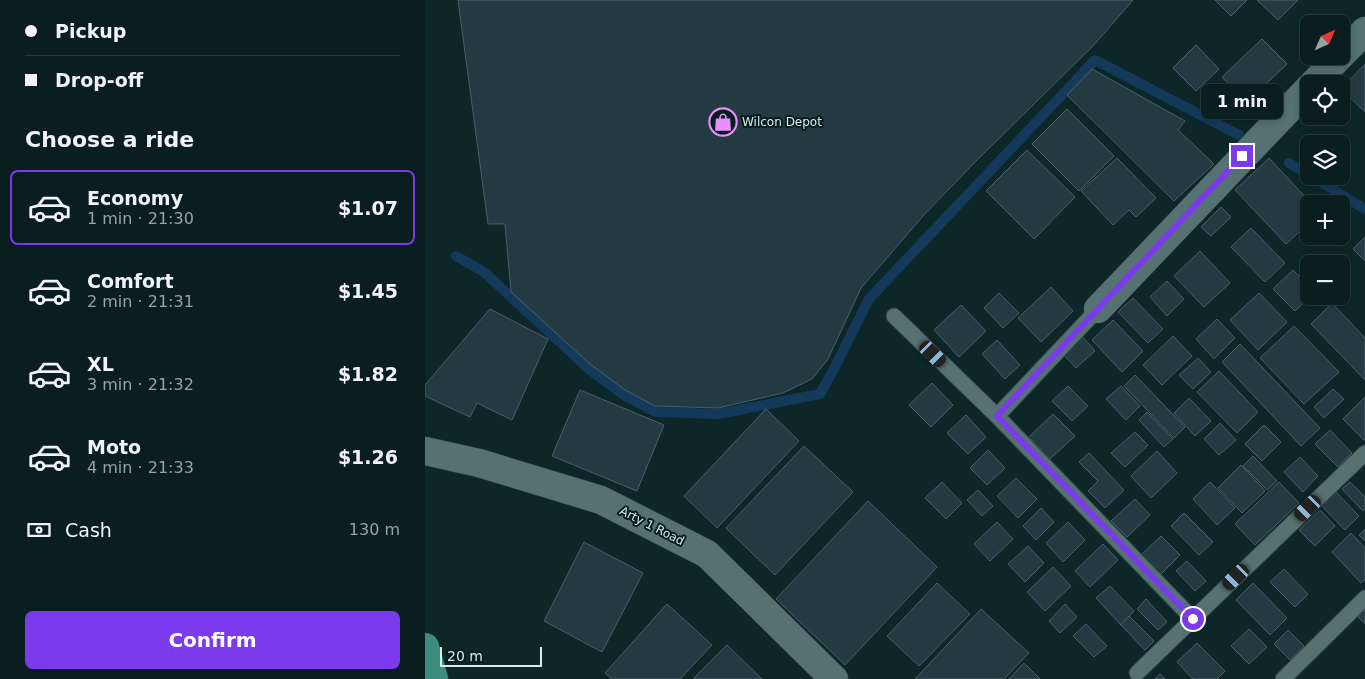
<!DOCTYPE html>
<meta charset="utf-8">
<style>
body{margin:0;font-family:"DejaVu Sans",sans-serif;background:#182a2c;color:#f1f3f6;height:100vh;display:flex;flex-direction:column;font-size:19px;white-space:nowrap}
*{box-sizing:border-box;margin:0}
p{font-size:16px;color:#99a2a4}
.icon{flex:none;width:28px;height:28px;fill:none;stroke:currentColor;stroke-width:2;stroke-linecap:round;stroke-linejoin:round}
.map{position:relative;flex:1;overflow:hidden}
.drawer{display:flex;flex-direction:column;background:#0a1d1f;width:425px}
.drawer>*{flex:none}
.banner{display:grid;align-content:center;height:110px;padding:0 25px;background:#0a1d1f}
.needle{width:32px;rotate:45deg}
.fabs{position:absolute;left:875px;top:15px;display:grid;gap:10px}
.fabs a{display:grid;place-items:center;width:50px;height:50px;border-radius:8px;background:#0a1d1f;box-shadow:0 2px 8px #0003,0 0 0 1px #2a3b3d;font-size:25px}
.scale{position:absolute;left:15px;bottom:12px;width:102px;box-sizing:border-box;padding-left:5px;border:2px solid #dbeaeb;border-top:0;font-size:14px;line-height:18px;white-space:nowrap;color:#dbeaeb;-webkit-text-stroke:4px #041e1f;paint-order:stroke}
.end{position:absolute;width:22px;height:22px;margin:-11px;border:6px solid #7c3aed;background:#fff;box-shadow:0 0 0 2px #fff}
.from{border-radius:50%}
.bubble{position:absolute;height:35px;border-radius:8px;background:#0a1d1f;box-shadow:0 2px 8px #0003,0 0 0 1px #2a3b3d;font-size:16px;font-weight:600;line-height:35px;text-align:center}
.car{position:absolute;width:15px;height:30px;margin:-15px -8px;border-radius:6px;box-shadow:0 0 4px 1px #0007;background:linear-gradient(#222 24%,#8ab4d8 0 40%,#222 0 76%,#8ab4d8 0 86%,#222 0)}
.banner b{display:flex;align-items:center;gap:18px;height:48px;font-size:19px}
.banner b+b{border-top:1px solid #2a3b3d}
.banner i{width:12px;height:12px;background:#f1f3f6}
ul{padding:0;list-style:none}
li{display:flex;align-items:center;gap:15px;height:75px;margin:0 10px 8px;padding:0 15px;border:2px solid transparent;border-radius:8px}
li div{flex:1}
li b{display:block;font-size:19px}
li em{font-style:normal;font-weight:600}
li.selected{border-color:#7c3aed}
li>.icon{width:45px;height:45px;stroke-width:1.5}
h2{padding:0 25px;font-size:22px;line-height:60px}
.pay{display:flex;align-items:center;gap:12px;height:55px;padding:0 25px;font-size:19px}
.pay p{margin-inline-start:auto}
.action{display:flex;gap:10px;margin-top:auto;padding:10px 25px}
.action a{flex:1;height:58px;border-radius:8px;background:#7c3aed;color:#fff;font-size:20px;font-weight:600;line-height:58px;text-align:center}
main{display:flex;flex:1;min-height:0}
.map>svg:first-child{display:block}
.lines{fill:none;stroke-linecap:round;stroke-linejoin:round}
.stream{stroke:#143a5b;stroke-width:10}
.building{fill:#243a43;stroke:#486069}
.lane-casing{stroke:#304042;stroke-width:17}
.street-casing{stroke:#304042;stroke-width:29}
.primary-casing{stroke:#304042;stroke-width:29}
.lane{stroke:#557172;stroke-width:15}
.street{stroke:#557172;stroke-width:28}
.primary{stroke:#3c8d80;stroke-width:28}
.route{stroke:#7c3aed;stroke-width:6}
.labels{text-anchor:middle;dominant-baseline:central;stroke-width:4;stroke-linejoin:round;paint-order:stroke}
.poi-label{font-size:12px;fill:#dbeaeb;stroke:#041e1f;text-anchor:start}
.street-label{font-size:12px;fill:#dbeaeb;stroke:#041e1f}
</style>
<main>
<section class="drawer">
<div class="banner">
<b><i class="from"></i>Pickup</b>
<b><i></i>Drop-off</b>
</div>
<h2>Choose a ride</h2>
<ul>
<li class="selected"><svg class="icon" aria-label="car" viewBox="0 0 24 24"><path d="M5 17H2v-5l4-1 3-4h7l3 4 3 1v5h-3M9 17h6M6 11h13"/><circle cx="7" cy="17" r="2"/><circle cx="17" cy="17" r="2"/></svg><div><b>Economy</b><p>1 min · 21:30</p></div><em>$1.07</em></li>
<li><svg class="icon" aria-label="car" viewBox="0 0 24 24"><path d="M5 17H2v-5l4-1 3-4h7l3 4 3 1v5h-3M9 17h6M6 11h13"/><circle cx="7" cy="17" r="2"/><circle cx="17" cy="17" r="2"/></svg><div><b>Comfort</b><p>2 min · 21:31</p></div><em>$1.45</em></li>
<li><svg class="icon" aria-label="car" viewBox="0 0 24 24"><path d="M5 17H2v-5l4-1 3-4h7l3 4 3 1v5h-3M9 17h6M6 11h13"/><circle cx="7" cy="17" r="2"/><circle cx="17" cy="17" r="2"/></svg><div><b>XL</b><p>3 min · 21:32</p></div><em>$1.82</em></li>
<li><svg class="icon" aria-label="car" viewBox="0 0 24 24"><path d="M5 17H2v-5l4-1 3-4h7l3 4 3 1v5h-3M9 17h6M6 11h13"/><circle cx="7" cy="17" r="2"/><circle cx="17" cy="17" r="2"/></svg><div><b>Moto</b><p>4 min · 21:33</p></div><em>$1.26</em></li>
</ul>
<div class="pay"><svg class="icon" aria-label="cash" viewBox="0 0 24 24"><path d="M3 7h18v10H3z"/><circle cx="12" cy="12" r="2"/></svg>Cash<p>130 m</p></div>
<div class="action"><a>Confirm</a></div>
</section>
<div class="map">
<svg width="940" height="679" viewBox="0 0 940 679">
<rect width="100%" height="100%" fill="#0d2729"/>
<g class="lines">
<g class="stream">
<path d="M864 163 884 175"/>
<path d="M886 176 940 209"/>
<path d="M31 256 59 272 165 370 200 396 231 412 293 414 395 394 410 367 444 299 670 60 814 135"/>
</g>
</g>
<g class="building">
<path d="M33 0H708L668 46 552 160 498 216 436 288 403 359 387 379 358 393 293 408 230 406 200 390 165 364 86 292 80 224H63Z"/>
<path d="M790 0H822L806 16Z"/>
<path d="M832 0H873L853 20Z"/>
<path d="M837 39 862 64 821 103 797 77Z"/>
<path d="M771 45 794 69 771 91 748 68Z"/>
<path d="M940 64V112L916 89Z"/>
<path d="M667 69 760 121 753 130 789 164 749 201 642 95Z"/>
<path d="M642 109 689 156 654 191 607 144Z"/>
<path d="M602 150 650 197 609 239 561 191Z"/>
<path d="M692 158 731 198 711 217 704 210 688 225 656 191Z"/>
<path d="M844 158 887 204H884V223L861 244 810 190Z"/>
<path d="M796 207 806 217 786 236 776 227Z"/>
<path d="M826 228 860 263 840 282 806 247Z"/>
<path d="M940 237V261L928 249Z"/>
<path d="M775 251 805 283 779 307 749 276Z"/>
<path d="M868 270 884 286V296H886L870 311 848 289Z"/>
<path d="M742 281 759 299 742 316 725 297Z"/>
<path d="M626 287 648 311 616 342 593 318Z"/>
<path d="M574 293 594 313 578 328 559 308Z"/>
<path d="M834 293 862 322 833 350 805 320Z"/>
<path d="M708 298 738 329 723 343 693 312Z"/>
<path d="M907 303 940 338V380L886 324Z"/>
<path d="M536 305 561 331 534 357 509 330Z"/>
<path d="M65 309 123 339 87 420 52 403 45 417 0 396V385Z"/>
<path d="M792 319 810 338 789 359 771 339Z"/>
<path d="M688 320 718 351 697 372 667 340Z"/>
<path d="M869 326 914 372 879 404 835 358Z"/>
<path d="M654 333 670 351 651 368 635 351Z"/>
<path d="M748 336 767 356 737 385 718 365Z"/>
<path d="M572 340 595 365 580 379 557 354Z"/>
<path d="M815 344 895 428 876 446 797 362Z"/>
<path d="M773 358 786 372 768 389 754 375Z"/>
<path d="M794 371 833 412 812 433 772 392Z"/>
<path d="M710 375 760 427 749 438 699 386Z"/>
<path d="M507 383 528 405 506 427 484 405Z"/>
<path d="M643 386 663 406 647 421 627 401Z"/>
<path d="M696 386 715 406 701 420 681 399Z"/>
<path d="M908 389 919 399 899 418 889 407Z"/>
<path d="M155 390 239 425 212 491 127 456Z"/>
<path d="M940 397V440H939L918 419Z"/>
<path d="M764 398 786 421 770 436 749 413Z"/>
<path d="M341 409 374 441 292 528 259 496Z"/>
<path d="M722 412 748 439 739 447 714 420Z"/>
<path d="M628 414 650 436 625 459 604 437Z"/>
<path d="M541 415 561 437 543 454 522 433Z"/>
<path d="M795 423 811 440 794 455 779 439Z"/>
<path d="M839 425 856 442 837 461 820 444Z"/>
<path d="M905 430 927 453 913 467 890 444Z"/>
<path d="M710 432 723 445 700 467 686 453Z"/>
<path d="M379 446 428 492 350 575 301 528Z"/>
<path d="M563 450 580 468 562 485 545 468Z"/>
<path d="M732 451 752 473 726 498 706 476Z"/>
<path d="M664 453 699 490 680 508 663 491 673 481 654 462Z"/>
<path d="M828 456 852 481 842 490 818 466Z"/>
<path d="M875 457 893 476 878 492 859 472Z"/>
<path d="M816 465 840 491 817 513 793 488Z"/>
<path d="M591 478 612 499 593 518 572 496Z"/>
<path d="M517 482 537 503 521 519 500 498Z"/>
<path d="M785 482 810 508 792 525 768 499Z"/>
<path d="M854 482 874 503 830 545 810 524Z"/>
<path d="M925 482 940 497V508L938 511 917 489Z"/>
<path d="M553 490 568 506 557 516 542 500Z"/>
<path d="M910 491 934 516 920 530 896 505Z"/>
<path d="M710 499 725 515 702 537 686 521Z"/>
<path d="M443 501 512 567 420 665 351 599Z"/>
<path d="M616 508 629 522 611 540 598 526Z"/>
<path d="M895 510 910 526 890 546 874 530Z"/>
<path d="M759 513 788 542 774 555 746 526Z"/>
<path d="M572 522 588 539 565 561 549 544Z"/>
<path d="M643 522 660 540 638 562 621 543Z"/>
<path d="M940 529V541L934 535Z"/>
<path d="M926 533 940 548V580L936 583 907 552Z"/>
<path d="M736 536 755 555 733 577 714 557Z"/>
<path d="M159 542 218 573 177 652 119 621Z"/>
<path d="M678 544 693 560 665 587 650 571Z"/>
<path d="M603 546 619 563 600 582 583 564Z"/>
<path d="M762 561 781 581 770 591 751 571Z"/>
<path d="M628 567 646 586 620 611 602 592Z"/>
<path d="M859 569 883 594 870 607 845 582Z"/>
<path d="M512 583 545 614 494 666 462 636Z"/>
<path d="M828 583 862 618 845 635 811 600Z"/>
<path d="M685 586 709 611 696 625 671 598Z"/>
<path d="M721 599 742 622 733 630 712 609Z"/>
<path d="M242 604 287 645 255 679H187L180 673Z"/>
<path d="M640 604 652 617 635 633 624 621Z"/>
<path d="M556 609 604 653 579 679H490Z"/>
<path d="M940 610V624L933 617Z"/>
<path d="M704 616 729 641 720 650 696 625Z"/>
<path d="M661 624 682 646 669 657 648 636Z"/>
<path d="M824 629 842 647 824 664 806 646Z"/>
<path d="M863 630 879 646 865 660 849 644Z"/>
<path d="M772 643 800 671 792 679H768L752 662Z"/>
<path d="M302 645 337 679H268Z"/>
<path d="M599 663 615 679H584Z"/>
<path d="M735 674 740 679H730Z"/>
</g>
<g class="lines">
<g class="lane-casing">
<g id="lane">
<path d="M469 316 572 416 768 619"/>
<path d="M572 416 673 309"/>
<path d="M712 673 940 453"/>
<path d="M858 679 940 598"/>
</g>
</g>
<g class="street-casing">
<g id="street">
<path d="M916 55 940 31"/>
<path d="M888 84 915 56"/>
<path d="M673 309 884 88"/>
<path d="M0 451 54 463 176 500 282 554 409 679"/>
</g>
</g>
<g class="primary-casing">
<path id="primary" d="M0 647 9 679"/>
</g>
<use href="#lane" class="lane"/>
<use href="#street" class="street"/>
<use href="#primary" class="primary"/>
</g>
<g class="lines">
<path class="route" d="M768 619 572 416 817 156"/>
</g>
<defs>
<g id="shop-ring" transform="scale(1.4375)"><circle r="9.5" fill="#041e1f" stroke="#ea8dfd" stroke-width="1.5"/><path d="M-5-2.5h2.3a2.7 3.5 0 0 1 5.4 0H5L5.5 6h-11ZM-1.5-2.5h3a1.5 2.3 0 0 0-3 0Z" fill="#ea8dfd"/></g>
</defs>
<g fill-rule="evenodd">
<use href="#shop-ring" x="298" y="122"/>
</g>
<g class="labels">
<g class="poi-label">
<text x="317" y="122">Wilcon Depot</text>
</g>
<g class="street-label">
<text transform="translate(227 526) rotate(27)">Arty 1 Road</text>
</g>
</g>
</svg>
<div class="fabs">
<a><svg class="needle" viewBox="-14 -14 28 28"><path d="M0-13l5 13h-10z" fill="#e53935"/><path d="M0 13l5-13h-10z" fill="#99a2a4"/></svg></a>
<a><svg class="icon" aria-label="locate" viewBox="0 0 24 24"><circle cx="12" cy="12" r="6"/><path d="M12 2v4M12 18v4M2 12h4M18 12h4"/></svg></a>
<a><svg class="icon" aria-label="layers" viewBox="0 0 24 24"><path d="M12 4l9 5-9 5-9-5zM3 14l9 5 9-5"/></svg></a>
<a>+</a>
<a>−</a>
</div>
<div class="scale">20 m</div>
<i class="end from" style="left:768px;top:619px"></i>
<i class="end" style="left:817px;top:156px"></i>
<div class="bubble" style="left:776px;top:84px;width:82px">1 min</div>
<i class="car" style="left:508px;top:354px;rotate:134deg"></i>
<i class="car" style="left:883px;top:508px;rotate:226deg"></i>
<i class="car" style="left:811px;top:577px;rotate:226deg"></i>
</div>
</main>
